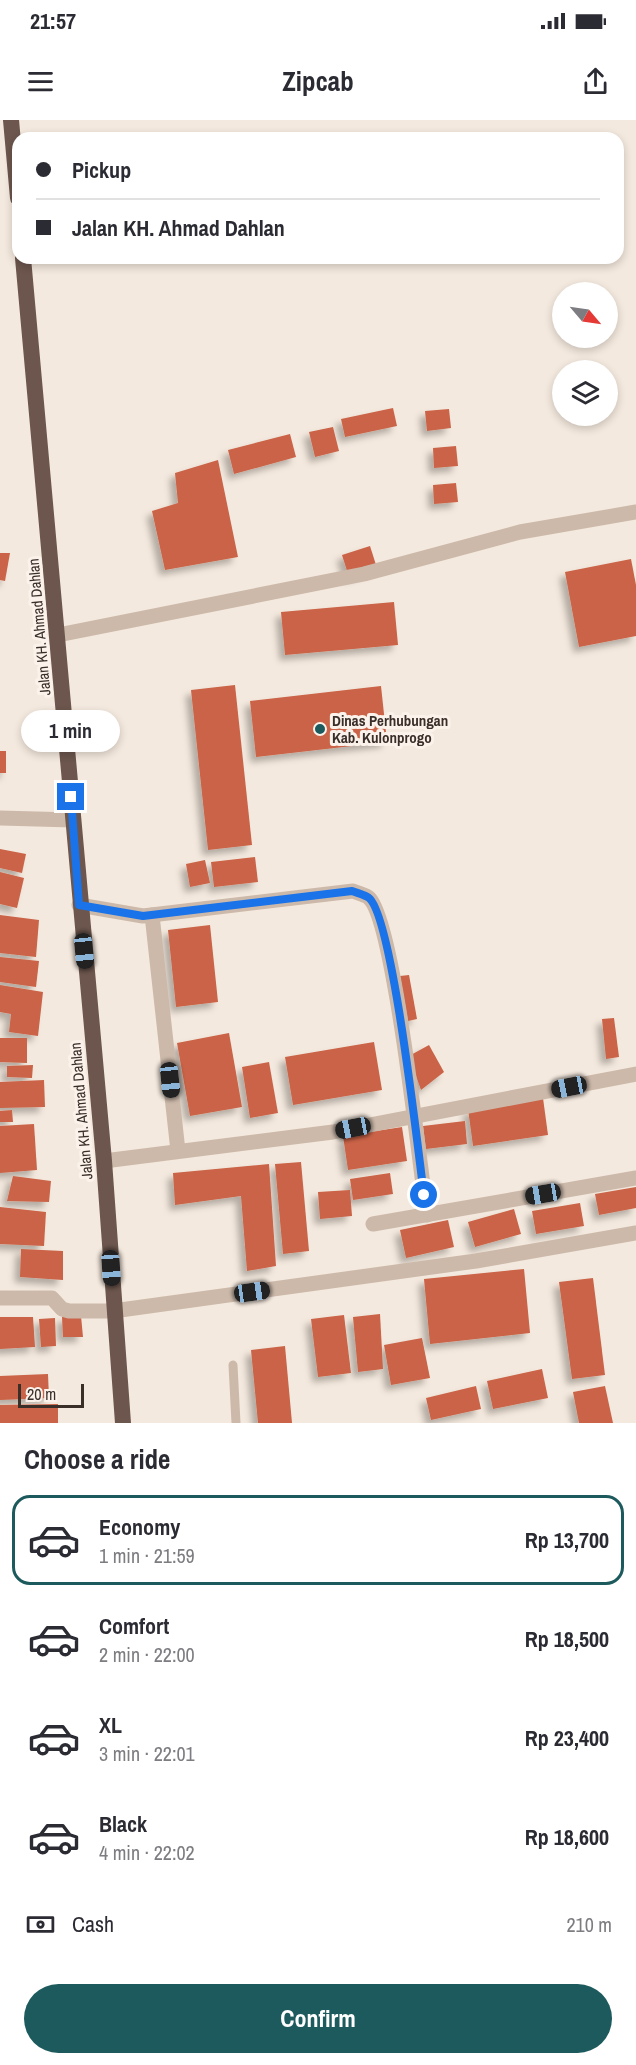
<!DOCTYPE html>
<meta charset="utf-8">
<style>
body{margin:0;font-family:"Archivo Narrow",sans-serif;background:#f7f7f7;color:#2b2b33;height:100vh;display:flex;flex-direction:column;font-size:22px;white-space:nowrap}
*{box-sizing:border-box;margin:0}
p{font-size:20px;color:#7c7c81}
.icon{flex:none;width:33px;height:33px;fill:none;stroke:currentColor;stroke-width:2;stroke-linecap:round;stroke-linejoin:round}
.map{position:relative;height:1303px;overflow:hidden}
.side{display:flex;flex-direction:column;background:#fff;flex:1}
.side>*{flex:none}
.banner{position:absolute;left:12px;top:12px;width:612px;height:132px;border-radius:18px;box-shadow:0 3px 9px #0003;display:grid;align-content:center;height:132px;padding:0 24px;background:#fff}
.needle{width:39px;rotate:119deg}
.fabs{position:absolute;left:552px;top:162px;display:grid;gap:12px}
.fabs a{display:grid;place-items:center;width:66px;height:66px;border-radius:50%;background:#fff;box-shadow:0 3px 9px #0003;font-size:30px}
.scale{position:absolute;left:18px;bottom:15px;width:66px;box-sizing:border-box;padding-left:6px;border:3px solid #3a2e29;border-top:0;font-size:16px;line-height:21px;white-space:nowrap;color:#3a2e29;-webkit-text-stroke:4px #fbf3eb;paint-order:stroke}
.end{position:absolute;width:27px;height:27px;margin:-14px;border:8px solid #1a73e8;background:#fff;box-shadow:0 0 0 3px #fff}
.from{border-radius:50%}
.bubble{position:absolute;height:42px;border-radius:21px;background:#fff;box-shadow:0 3px 9px #0003;font-size:20px;font-weight:800;line-height:42px;text-align:center}
.car{position:absolute;width:18px;height:36px;margin:-18px -9px;border-radius:8px;box-shadow:0 0 4px 2px #0007;background:linear-gradient(#222 24%,#8ab4d8 0 40%,#222 0 76%,#8ab4d8 0 86%,#222 0)}
.banner b{display:flex;align-items:center;gap:21px;height:57px;font-size:22px}
.banner b+b{border-top:2px solid #e1e1e2}
.banner i{width:15px;height:15px;background:#2b2b33}
ul{padding:0;list-style:none}
li{display:flex;align-items:center;gap:18px;height:90px;margin:0 12px 9px;padding:0 12px;border:3px solid transparent;border-radius:18px}
li div{flex:1}
li b{display:block;font-size:22px}
li em{font-style:normal;font-weight:800}
li.on{border-color:#1d5a5d}
li>.icon{width:54px;height:54px;stroke-width:1.5}
h2{padding:0 24px;font-size:27px;line-height:72px}
.pay{display:flex;align-items:center;gap:15px;height:66px;padding:0 24px;font-size:22px}
.pay p{margin-inline-start:auto}
.action{display:flex;gap:12px;margin-top:auto;padding:12px 24px}
.action a{flex:1;height:69px;border-radius:36px;background:#1d5a5d;color:#fff;font-size:24px;font-weight:800;line-height:69px;text-align:center}
.status{display:flex;justify-content:space-between;align-items:center;height:42px;padding:0 30px;background:#fff;direction:ltr}
.status svg{height:16px;fill:currentColor}
header{display:flex;justify-content:space-between;align-items:center;height:78px;padding:0 24px;background:#fff;font-size:27px;font-weight:800}
.map>svg:first-child{display:block}
.building{fill:#ca6346;filter:url(#shadow)}
.lines{fill:none;stroke-linecap:round;stroke-linejoin:round}
.service{stroke:#ccb9aa;stroke-width:9}
.minor{stroke:#ccb9aa;stroke-width:15}
.trunk{stroke:#6c564d;stroke-width:16}
.route{stroke:#1a73e8;stroke-width:8}
.poi-dot{fill:#1d5a5d;stroke:#fbf3eb;stroke-width:2}
.labels{text-anchor:middle;dominant-baseline:central;stroke-width:6;stroke-linejoin:round;paint-order:stroke}
.street-label{font-size:15px;fill:#3a2e29;stroke:#fbf3eb}
.poi-label{font-size:15px;font-weight:bold;fill:#3a2e29;stroke:#fbf3eb;text-anchor:start}
</style>
<div class="status"><b>21:57</b><svg viewBox="0 0 49 12"><path d="M0 12V9h3v3zM5 12V6h3v6zM10 12V3h3v9zM15 12V0h3v12zM26 1h20v11H26zM47 4h2v5h-2z"/></svg></div>
<header><svg class="icon" aria-label="menu" viewBox="0 0 24 24"><path d="M4 6h16M4 12h16M4 18h16"/></svg>Zipcab<svg class="icon" aria-label="share" viewBox="0 0 24 24"><path d="M12 15V3M7 8l5-5 5 5M5 13v7h14v-7"/></svg></header>
<div class="map">
<svg width="636" height="1303" viewBox="0 0 636 1303">
<defs>
<filter id="shadow"><feDropShadow dx="-5.5" dy="5.5" stdDeviation="3" flood-color="#0004"/></filter>
</defs>
<rect width="100%" height="100%" fill="#f4e9de"/>
<g class="building">
<path d="M393 288 397 306 345 317 341 299Z"/>
<path d="M449 289 451 308 427 311 425 291Z"/>
<path d="M333 307 339 331 315 337 309 312Z"/>
<path d="M290 314 296 337 234 354 228 330Z"/>
<path d="M456 326 458 346 434 348 433 328Z"/>
<path d="M218 340 238 437 165 450 152 391 178 383 175 353Z"/>
<path d="M456 363 458 382 434 384 433 365Z"/>
<path d="M370 426 377 448 349 457 342 435Z"/>
<path d="M0 433H10L5 461 0 460Z"/>
<path d="M631 439 636 465V516L579 527 565 452Z"/>
<path d="M394 482 398 525 285 535 281 492Z"/>
<path d="M235 565 252 725 208 730 191 570Z"/>
<path d="M381 566 387 622 256 637 250 581Z"/>
<rect x="0" y="631" width="6" height="22"/>
<path d="M0 729 26 734 22 753 0 748Z"/>
<path d="M255 737 258 762 214 767 211 742Z"/>
<path d="M205 740 210 763 190 767 186 744Z"/>
<path d="M0 752 24 758 17 788 0 784Z"/>
<path d="M0 795 39 800 36 837 0 833Z"/>
<path d="M210 805 218 882 176 887 168 810Z"/>
<path d="M0 837 39 841 36 867 0 862Z"/>
<path d="M409 855 417 899 408 901 400 856Z"/>
<path d="M0 865 43 872 38 916 9 912 11 894 0 892Z"/>
<path d="M614 898 619 937 606 939 602 899Z"/>
<path d="M229 913 242 987 190 996 177 923Z"/>
<path d="M0 918H27V943L0 942Z"/>
<path d="M374 922 382 970 293 985 285 937Z"/>
<path d="M429 925 444 952 421 970 409 936Z"/>
<path d="M269 942 278 993 250 998 242 947Z"/>
<path d="M33 945 32 958 7 957V946Z"/>
<path d="M44 960 45 987 0 988V962Z"/>
<path d="M543 978 548 1015 473 1026 468 989Z"/>
<path d="M12 990 13 1002H0V991Z"/>
<path d="M465 1001 467 1024 426 1029 423 1006Z"/>
<path d="M34 1004 37 1050 0 1053V1006Z"/>
<path d="M402 1007 407 1041 348 1050 343 1016Z"/>
<path d="M301 1042 309 1131 283 1134 275 1044Z"/>
<path d="M269 1044 276 1146 247 1151 241 1076 175 1085 173 1053Z"/>
<path d="M390 1053 393 1074 353 1080 350 1059Z"/>
<path d="M13 1056 51 1061 49 1082 7 1081Z"/>
<path d="M636 1067V1088L599 1095 595 1074Z"/>
<path d="M350 1070 352 1096 320 1099 318 1072Z"/>
<path d="M580 1083 584 1106 536 1114 532 1091Z"/>
<path d="M0 1087 46 1092 44 1126 0 1124Z"/>
<path d="M514 1089 521 1114 475 1127 468 1102Z"/>
<path d="M448 1100 454 1127 406 1138 400 1110Z"/>
<path d="M21 1129 63 1131V1160L20 1157Z"/>
<path d="M524 1149 530 1213 430 1224 424 1159Z"/>
<path d="M593 1158 605 1255 572 1259 559 1162Z"/>
<path d="M380 1194 383 1249 358 1252 353 1197Z"/>
<path d="M344 1195 351 1253 318 1257 311 1199Z"/>
<path d="M81 1196 83 1217H63L62 1197Z"/>
<path d="M0 1197H33L35 1227 0 1229Z"/>
<path d="M55 1198 56 1226 41 1227 39 1199Z"/>
<path d="M422 1218 430 1258 391 1265 384 1225Z"/>
<path d="M285 1226 292 1303H258L251 1230Z"/>
<path d="M542 1249 548 1278 493 1289 487 1261Z"/>
<path d="M48 1254 49 1278 0 1280V1256Z"/>
<path d="M476 1266 481 1289 431 1300 426 1278Z"/>
<path d="M605 1266 613 1303H579L573 1272Z"/>
<path d="M58 1284V1303H0V1285Z"/>
</g>
<g class="lines">
<path class="service" d="M233 1245 236 1303"/>
<g class="minor">
<path d="M58 515 364 454 520 412 636 392"/>
<path d="M0 698 73 700"/>
<path d="M79 785 143 796 353 771C357 773 366 775 369 778 394 800 420 1049 427 1095"/>
<path d="M152 795 178 1031"/>
<path d="M104 1041 333 1012 636 954"/>
<path d="M373 1104 636 1058"/>
<path d="M0 1178H52L62 1189 69 1191H113L476 1141 636 1113"/>
</g>
<g class="trunk">
<path d="M11 0 18 78"/>
<path d="M23 138 104 1041 123 1303"/>
</g>
</g>
<g class="lines">
<path class="route" d="M71 677 79 785 143 796 352 771C357 773 366 775 369 778 393 798 418 1032 424 1075"/>
</g>
<circle class="poi-dot" cx="320" cy="609" r="6"/>
<g class="labels">
<g class="street-label">
<text transform="translate(39 507) rotate(-95)">Jalan KH. Ahmad Dahlan</text>
<text transform="translate(81 991) rotate(-95)">Jalan KH. Ahmad Dahlan</text>
</g>
<g class="poi-label">
<text x="332" y="600">Dinas Perhubungan<tspan x="332" dy="17">Kab. Kulonprogo</tspan></text>
</g>
</g>
</svg>
<div class="fabs">
<a><svg class="needle" viewBox="-14 -14 28 28"><path d="M0-13l5 13h-10z" fill="#e53935"/><path d="M0 13l5-13h-10z" fill="#7c7c81"/></svg></a>
<a><svg class="icon" aria-label="layers" viewBox="0 0 24 24"><path d="M12 4l9 5-9 5-9-5zM3 14l9 5 9-5"/></svg></a>
</div>
<div class="scale">20 m</div>
<i class="end from" style="left:424px;top:1075px"></i>
<i class="end" style="left:71px;top:677px"></i>
<div class="bubble" style="left:21px;top:590px;width:99px">1 min</div>
<i class="car" style="left:84px;top:831px;rotate:174deg"></i>
<i class="car" style="left:170px;top:960px;rotate:174deg"></i>
<i class="car" style="left:569px;top:967px;rotate:259deg"></i>
<i class="car" style="left:353px;top:1008px;rotate:259deg"></i>
<i class="car" style="left:543px;top:1074px;rotate:260deg"></i>
<i class="car" style="left:111px;top:1148px;rotate:176deg"></i>
<i class="car" style="left:252px;top:1172px;rotate:82deg"></i>
<div class="banner">
<b><i class="from"></i>Pickup</b>
<b><i></i>Jalan KH. Ahmad Dahlan</b>
</div>
</div>
<section class="side">
<h2>Choose a ride</h2>
<ul>
<li class="on"><svg class="icon" aria-label="car" viewBox="0 0 24 24"><path d="M5 17H2v-5l4-1 3-4h7l3 4 3 1v5h-3M9 17h6M6 11h13"/><circle cx="7" cy="17" r="2"/><circle cx="17" cy="17" r="2"/></svg><div><b>Economy</b><p>1 min · 21:59</p></div><em>Rp 13,700</em></li>
<li><svg class="icon" aria-label="car" viewBox="0 0 24 24"><path d="M5 17H2v-5l4-1 3-4h7l3 4 3 1v5h-3M9 17h6M6 11h13"/><circle cx="7" cy="17" r="2"/><circle cx="17" cy="17" r="2"/></svg><div><b>Comfort</b><p>2 min · 22:00</p></div><em>Rp 18,500</em></li>
<li><svg class="icon" aria-label="car" viewBox="0 0 24 24"><path d="M5 17H2v-5l4-1 3-4h7l3 4 3 1v5h-3M9 17h6M6 11h13"/><circle cx="7" cy="17" r="2"/><circle cx="17" cy="17" r="2"/></svg><div><b>XL</b><p>3 min · 22:01</p></div><em>Rp 23,400</em></li>
<li><svg class="icon" aria-label="car" viewBox="0 0 24 24"><path d="M5 17H2v-5l4-1 3-4h7l3 4 3 1v5h-3M9 17h6M6 11h13"/><circle cx="7" cy="17" r="2"/><circle cx="17" cy="17" r="2"/></svg><div><b>Black</b><p>4 min · 22:02</p></div><em>Rp 18,600</em></li>
</ul>
<div class="pay"><svg class="icon" aria-label="cash" viewBox="0 0 24 24"><path d="M3 7h18v10H3z"/><circle cx="12" cy="12" r="2"/></svg>Cash<p>210 m</p></div>
<div class="action"><a>Confirm</a></div>
</section>
